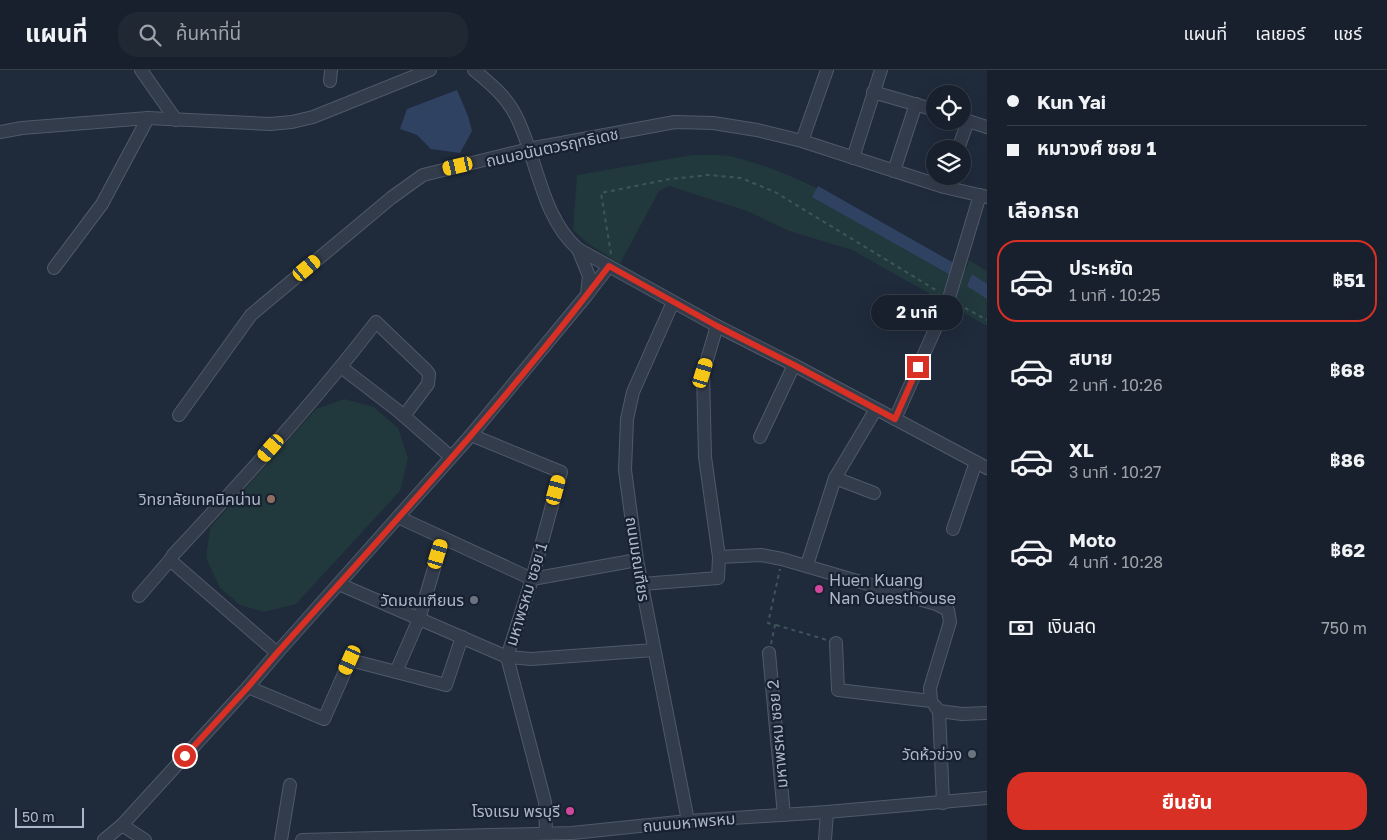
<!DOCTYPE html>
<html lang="th">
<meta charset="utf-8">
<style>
body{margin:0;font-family:"Golos Text","Noto Sans Thai",sans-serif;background:#202834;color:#f1f3f6;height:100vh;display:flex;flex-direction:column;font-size:19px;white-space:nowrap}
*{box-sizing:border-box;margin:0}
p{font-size:16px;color:#9ea3a9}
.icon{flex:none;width:28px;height:28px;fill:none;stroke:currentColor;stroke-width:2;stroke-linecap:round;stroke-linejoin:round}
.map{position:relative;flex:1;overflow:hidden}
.side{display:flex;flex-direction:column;background:#17202c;width:400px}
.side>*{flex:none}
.top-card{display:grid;align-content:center;height:110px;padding:0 20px;background:#17202c}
.controls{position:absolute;left:926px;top:15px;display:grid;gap:10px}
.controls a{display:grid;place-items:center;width:45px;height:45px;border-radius:50%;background:#17202c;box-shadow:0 5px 20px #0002,0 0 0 1px #363e48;font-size:25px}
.scale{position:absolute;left:15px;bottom:12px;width:69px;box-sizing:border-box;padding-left:5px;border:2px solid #adb6c8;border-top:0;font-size:14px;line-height:18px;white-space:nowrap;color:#adb6c8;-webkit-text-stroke:4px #182130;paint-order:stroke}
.end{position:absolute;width:22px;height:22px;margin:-11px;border:6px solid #d93025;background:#fff;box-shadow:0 0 0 2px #fff}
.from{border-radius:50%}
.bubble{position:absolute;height:35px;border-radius:18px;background:#17202c;box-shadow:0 5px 20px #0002,0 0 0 1px #363e48;font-size:16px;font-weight:700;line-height:35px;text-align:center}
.car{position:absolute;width:15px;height:30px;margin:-15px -8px;border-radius:6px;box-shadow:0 0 4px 1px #0007;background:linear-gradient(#f5c518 24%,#345 0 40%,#f5c518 0 76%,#345 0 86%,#f5c518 0)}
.top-card b{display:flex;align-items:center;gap:18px;height:48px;font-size:19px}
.top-card b+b{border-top:1px solid #363e48}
.top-card i{width:12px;height:12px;background:#f1f3f6}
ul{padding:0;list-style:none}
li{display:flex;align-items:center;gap:15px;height:82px;margin:0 10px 8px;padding:0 10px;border:2px solid transparent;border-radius:20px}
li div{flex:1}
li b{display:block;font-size:19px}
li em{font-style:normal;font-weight:700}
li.current{border-color:#d93025}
li>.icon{width:45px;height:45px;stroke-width:1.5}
h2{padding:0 20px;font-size:22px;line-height:60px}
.pay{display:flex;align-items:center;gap:12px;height:55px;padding:0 20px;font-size:19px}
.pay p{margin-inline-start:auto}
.action{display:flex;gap:10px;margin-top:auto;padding:10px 20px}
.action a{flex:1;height:58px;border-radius:20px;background:#d93025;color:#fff;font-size:20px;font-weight:700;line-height:58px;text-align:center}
header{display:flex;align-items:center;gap:30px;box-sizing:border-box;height:70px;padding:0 25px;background:#17202c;border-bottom:1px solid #363e48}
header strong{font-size:24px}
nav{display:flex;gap:28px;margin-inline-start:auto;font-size:18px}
.search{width:350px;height:45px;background:#202834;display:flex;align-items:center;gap:12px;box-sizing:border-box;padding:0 18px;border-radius:20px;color:#9ea3a9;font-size:19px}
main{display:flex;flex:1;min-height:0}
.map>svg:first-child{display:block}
.green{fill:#21383c}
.water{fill:#2f4262}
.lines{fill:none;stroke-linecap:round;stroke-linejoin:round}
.minor-casing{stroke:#505969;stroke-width:14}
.path{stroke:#3f5559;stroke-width:2;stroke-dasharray:4 4;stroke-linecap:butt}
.minor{stroke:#333c4b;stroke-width:12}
.route{stroke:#d93025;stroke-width:6}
.education-dot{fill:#8d6e63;stroke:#182130;stroke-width:2}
.hotel-dot{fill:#d1479c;stroke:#182130;stroke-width:2}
.worship-dot{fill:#6b7280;stroke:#182130;stroke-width:2}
.labels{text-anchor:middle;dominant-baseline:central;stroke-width:4.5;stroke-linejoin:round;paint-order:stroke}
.street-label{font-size:16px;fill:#adb6c8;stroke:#182130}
.poi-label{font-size:16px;fill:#adb6c8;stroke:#182130;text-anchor:end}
</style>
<header>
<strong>แผนที่</strong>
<div class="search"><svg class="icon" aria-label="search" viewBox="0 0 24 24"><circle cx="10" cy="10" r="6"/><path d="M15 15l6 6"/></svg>ค้นหาที่นี่</div>
<nav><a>แผนที่</a><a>เลเยอร์</a><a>แชร์</a></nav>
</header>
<main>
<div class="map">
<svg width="987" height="770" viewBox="0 0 987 770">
<rect width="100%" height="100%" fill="#1f2a3b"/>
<g class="green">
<path d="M692 85C705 85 721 84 734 87 819 108 889 162 966 200L969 190 987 201V256L852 180 789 161 747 141 669 116 659 121 620 194 586 172 573 160 577 105Z"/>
<path d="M344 329 374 337 398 358 408 388 400 421 296 534 264 542 240 535 220 518 206 488 210 458 316 339Z"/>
</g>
<g class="water">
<path d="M457 20 468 46 472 61 460 83 431 79 417 65 400 59 407 39Z"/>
<path d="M818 116 959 196 954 207 812 127Z"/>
<path d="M972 204 987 214V229L967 216Z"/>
</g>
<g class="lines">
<g class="minor-casing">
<g id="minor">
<path d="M141 0 176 50"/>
<path d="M474 0C492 15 507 27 517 48 537 89 542 148 578 179L717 256 794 295 987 398"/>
<path d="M330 11 331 0"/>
<path d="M873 22 935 40"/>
<path d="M962 49 987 57"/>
<path d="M0 62 22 58 148 48 270 54 292 52 313 47 430 0"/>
<path d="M802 71 827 0"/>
<path d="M958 79 968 51"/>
<path d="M853 88 881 0"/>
<path d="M894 101 916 34"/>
<path d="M578 179 589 206 587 224"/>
<path d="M54 198 102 134 148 48"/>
<path d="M673 232 633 322 627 349 625 400 637 490 688 751"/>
<path d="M717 256 703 303 705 387 719 487"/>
<path d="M341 297 397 340 451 387"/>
<path d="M179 345 251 245 391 128 423 105 529 79 675 52 713 53 757 60 802 71 944 117 987 127"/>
<path d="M895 349 949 228 980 125"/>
<path d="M471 365 561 402 532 509 507 587 545 732 546 763"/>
<path d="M760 367 794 295"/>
<path d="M835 408 874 423"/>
<path d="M398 447 532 509 637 490"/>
<path d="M953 459 976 392"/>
<path d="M170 490 277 583"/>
<path d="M807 495 835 408 876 339"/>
<path d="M339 514 507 587 531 589 654 580"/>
<path d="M642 514 718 508 719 487 761 485 782 489 936 534 948 540 950 552 930 618 931 631"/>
<path d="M139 526 170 490 173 485C243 410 313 334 376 252L426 300 429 304 428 314 404 346"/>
<path d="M836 573 838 620 931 631"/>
<path d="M769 583 784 745"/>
<path d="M396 602 419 549 443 468"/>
<path d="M248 617 324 649 350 590 446 615 462 567"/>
<path d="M935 636 939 641 962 644 987 643"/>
<path d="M939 641 943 733"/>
<path d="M122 755 145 770"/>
<path d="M104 770 122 755 248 617 277 583 471 365 586 226 609 196"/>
<path d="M281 770 290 715"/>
<path d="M302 770 572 763 688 751 827 742 987 728"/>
<path d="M825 770 827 742"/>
</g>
</g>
<g class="path">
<path d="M611 184 601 123 670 109 709 105 741 108 775 122 939 222"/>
<path d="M958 234 987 250"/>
<path d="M776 555 827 570"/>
<path d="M771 574 775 555 768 553 780 499"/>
</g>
<use href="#minor" class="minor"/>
</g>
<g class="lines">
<path class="route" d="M185 686 248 617 277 583C390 457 506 332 609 196L717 256 794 295 895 349 918 297"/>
</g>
<circle class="education-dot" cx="271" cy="429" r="5"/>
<g class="hotel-dot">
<circle cx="819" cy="519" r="5"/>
<circle cx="570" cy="741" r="5"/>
</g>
<g class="worship-dot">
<circle cx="474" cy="530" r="5"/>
<circle cx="972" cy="684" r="5"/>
</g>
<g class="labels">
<g class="street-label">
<text transform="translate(552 77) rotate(-12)">ถนนอนันตวรฤทธิเดช</text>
<text transform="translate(638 489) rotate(81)">ถนนมณเฑียร</text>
<text transform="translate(526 524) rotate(-73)">มหาพรหม ซอย 1</text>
<text transform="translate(777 664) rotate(-95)">มหาพรหม ซอย 2</text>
<text transform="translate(689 752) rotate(-5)">ถนนมหาพรหม</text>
</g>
<g class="poi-label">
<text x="261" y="429">วิทยาลัยเทคนิคน่าน</text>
<text x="829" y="510" text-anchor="start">Huen Kuang<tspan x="829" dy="18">Nan Guesthouse</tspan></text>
<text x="464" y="530">วัดมณเฑียนร</text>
<text x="962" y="684">วัดห้วข่วง</text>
<text x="560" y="741">โรงแรม พรบุรี</text>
</g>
</g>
</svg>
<div class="controls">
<a><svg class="icon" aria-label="locate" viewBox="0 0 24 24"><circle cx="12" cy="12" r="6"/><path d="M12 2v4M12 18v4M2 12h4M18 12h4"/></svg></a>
<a><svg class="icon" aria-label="layers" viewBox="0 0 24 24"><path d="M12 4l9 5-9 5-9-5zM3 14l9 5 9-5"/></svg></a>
</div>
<div class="scale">50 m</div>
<i class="end from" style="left:185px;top:686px"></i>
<i class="end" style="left:918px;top:297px"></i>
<div class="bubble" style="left:871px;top:225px;width:92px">2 นาที</div>
<i class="car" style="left:458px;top:96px;rotate:257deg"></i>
<i class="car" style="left:307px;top:198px;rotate:50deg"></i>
<i class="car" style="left:703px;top:303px;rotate:17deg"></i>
<i class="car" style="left:271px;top:378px;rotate:221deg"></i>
<i class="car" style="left:556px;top:420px;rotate:15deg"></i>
<i class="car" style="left:438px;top:484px;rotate:17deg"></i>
<i class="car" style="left:350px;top:590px;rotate:204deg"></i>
</div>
<section class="side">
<div class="top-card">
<b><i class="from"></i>Kun Yai</b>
<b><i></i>หมาวงศ์ ซอย 1</b>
</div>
<h2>เลือกรถ</h2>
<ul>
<li class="current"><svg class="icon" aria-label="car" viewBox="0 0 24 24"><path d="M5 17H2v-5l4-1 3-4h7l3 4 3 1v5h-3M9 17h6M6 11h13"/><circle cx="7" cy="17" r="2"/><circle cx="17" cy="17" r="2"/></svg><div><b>ประหยัด</b><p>1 นาที · 10:25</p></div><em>฿51</em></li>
<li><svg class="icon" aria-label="car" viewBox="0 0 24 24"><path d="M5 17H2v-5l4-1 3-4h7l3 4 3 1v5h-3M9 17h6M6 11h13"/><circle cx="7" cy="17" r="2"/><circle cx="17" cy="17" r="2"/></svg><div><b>สบาย</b><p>2 นาที · 10:26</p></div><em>฿68</em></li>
<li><svg class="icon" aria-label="car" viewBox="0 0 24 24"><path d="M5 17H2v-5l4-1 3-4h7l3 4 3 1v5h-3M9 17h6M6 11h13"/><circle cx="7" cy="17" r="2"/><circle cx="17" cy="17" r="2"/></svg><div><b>XL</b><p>3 นาที · 10:27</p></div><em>฿86</em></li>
<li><svg class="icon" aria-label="car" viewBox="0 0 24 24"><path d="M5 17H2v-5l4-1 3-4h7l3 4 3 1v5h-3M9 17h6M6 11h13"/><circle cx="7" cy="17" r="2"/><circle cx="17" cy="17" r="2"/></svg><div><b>Moto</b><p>4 นาที · 10:28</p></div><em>฿62</em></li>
</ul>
<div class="pay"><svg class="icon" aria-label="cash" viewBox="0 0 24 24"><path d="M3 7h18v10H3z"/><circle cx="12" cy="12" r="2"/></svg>เงินสด<p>750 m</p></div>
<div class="action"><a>ยืนยัน</a></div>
</section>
</main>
